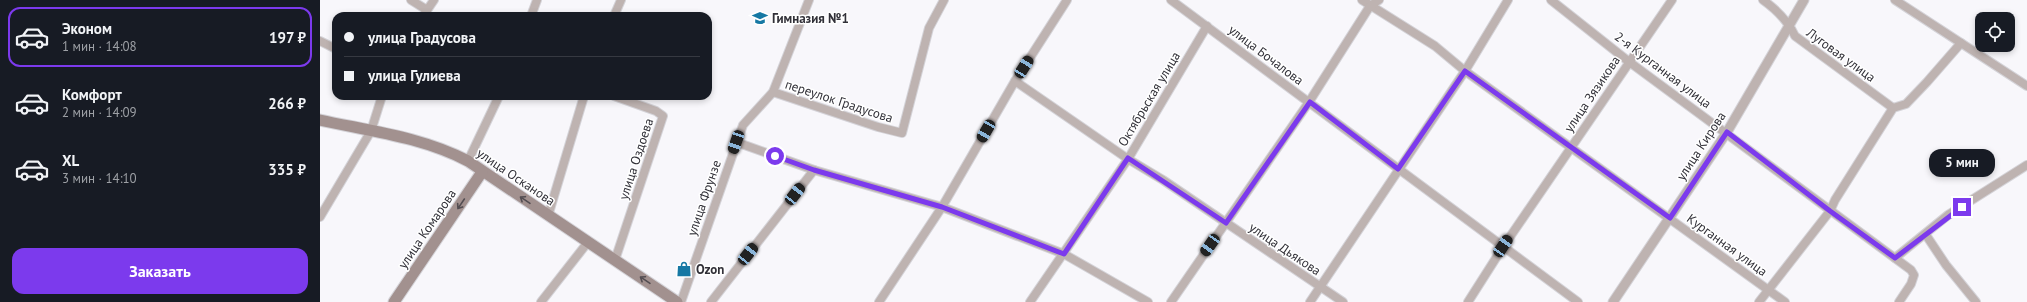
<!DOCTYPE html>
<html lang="ru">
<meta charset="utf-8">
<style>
body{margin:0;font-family:"PT Sans",sans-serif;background:#20242c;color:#f1f3f6;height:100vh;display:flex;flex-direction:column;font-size:15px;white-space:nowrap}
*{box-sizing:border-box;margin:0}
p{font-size:13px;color:#9ea1a6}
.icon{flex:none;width:22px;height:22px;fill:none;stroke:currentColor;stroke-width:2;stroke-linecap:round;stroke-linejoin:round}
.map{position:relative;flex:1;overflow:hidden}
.side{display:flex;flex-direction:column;background:#171b24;width:320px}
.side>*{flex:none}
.hud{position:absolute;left:12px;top:12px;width:380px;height:88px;border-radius:12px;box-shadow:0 2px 6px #0003;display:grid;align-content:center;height:88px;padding:0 12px;background:#171b24}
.buttons{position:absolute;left:1655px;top:12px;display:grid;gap:8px}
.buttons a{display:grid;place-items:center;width:40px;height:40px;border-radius:8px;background:#171b24;box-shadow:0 2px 6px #0003;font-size:20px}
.end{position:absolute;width:18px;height:18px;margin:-9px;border:5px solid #7c3aed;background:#fff;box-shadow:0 0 0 2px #fff}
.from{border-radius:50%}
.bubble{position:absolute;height:28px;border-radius:12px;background:#171b24;box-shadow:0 2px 6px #0003;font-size:13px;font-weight:600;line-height:28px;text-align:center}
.car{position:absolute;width:12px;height:24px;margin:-12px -6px;border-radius:5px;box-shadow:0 0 3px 1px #0007;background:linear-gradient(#222 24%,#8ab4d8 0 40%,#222 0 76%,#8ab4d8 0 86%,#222 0)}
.hud b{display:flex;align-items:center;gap:14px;height:38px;font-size:15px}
.hud b+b{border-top:1px solid #363941}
.hud i{width:10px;height:10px;background:#f1f3f6}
ul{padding:7px 0 0;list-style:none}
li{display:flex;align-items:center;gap:12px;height:60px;margin:0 8px 6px;padding:0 4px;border:2px solid transparent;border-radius:12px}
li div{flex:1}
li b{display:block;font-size:15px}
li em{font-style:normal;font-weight:600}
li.selected{border-color:#7c3aed}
li>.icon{width:36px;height:36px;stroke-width:1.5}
.button{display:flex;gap:8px;margin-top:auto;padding:8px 12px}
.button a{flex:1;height:46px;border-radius:12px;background:#7c3aed;color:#fff;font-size:16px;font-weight:600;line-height:46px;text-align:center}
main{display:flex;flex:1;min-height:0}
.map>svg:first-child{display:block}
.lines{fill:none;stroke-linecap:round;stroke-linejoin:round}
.minor-casing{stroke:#d4d3d8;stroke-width:10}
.tertiary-casing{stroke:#d4d3d8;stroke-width:11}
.secondary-casing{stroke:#d4d3d8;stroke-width:13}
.minor{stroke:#beb3b1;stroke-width:8}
.tertiary{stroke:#beb3b1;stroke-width:9}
.secondary{stroke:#a2918f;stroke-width:11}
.oneway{stroke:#534d52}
.route{stroke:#7c3aed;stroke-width:5}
.labels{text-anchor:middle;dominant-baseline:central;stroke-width:3;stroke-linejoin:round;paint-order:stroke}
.poi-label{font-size:13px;font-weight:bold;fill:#313038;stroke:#fff;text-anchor:start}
.street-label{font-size:13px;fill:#313038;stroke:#fff}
</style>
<main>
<section class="side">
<ul>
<li class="selected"><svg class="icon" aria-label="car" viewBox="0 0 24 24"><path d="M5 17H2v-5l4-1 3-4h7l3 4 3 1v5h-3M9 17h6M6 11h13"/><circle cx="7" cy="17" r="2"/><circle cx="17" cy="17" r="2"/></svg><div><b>Эконом</b><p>1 мин · 14:08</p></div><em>197 ₽</em></li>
<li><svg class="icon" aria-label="car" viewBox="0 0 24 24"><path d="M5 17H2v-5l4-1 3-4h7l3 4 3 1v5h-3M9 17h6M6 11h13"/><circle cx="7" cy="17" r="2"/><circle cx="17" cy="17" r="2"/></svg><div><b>Комфорт</b><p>2 мин · 14:09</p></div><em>266 ₽</em></li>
<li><svg class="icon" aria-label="car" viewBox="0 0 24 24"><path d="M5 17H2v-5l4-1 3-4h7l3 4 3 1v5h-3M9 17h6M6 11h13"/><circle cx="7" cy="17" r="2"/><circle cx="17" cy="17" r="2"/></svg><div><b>XL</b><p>3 мин · 14:10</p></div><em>335 ₽</em></li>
</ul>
<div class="button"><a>Заказать</a></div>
</section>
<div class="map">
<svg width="1707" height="302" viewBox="0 0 1707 302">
<rect width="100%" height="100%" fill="#f8f7fb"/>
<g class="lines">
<g class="minor-casing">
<g id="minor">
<path d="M91 0 107 10"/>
<path d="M851 0 1258 302"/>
<path d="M1042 0 1115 46 1145 71 1465 302"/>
<path d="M1231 0 1308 61 1591 270 1594 275 1591 284 1579 302"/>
<path d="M1443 0C1457 10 1468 21 1475 36L1573 108"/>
<path d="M1575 0 1707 86"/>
<path d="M103 16 114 0"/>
<path d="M211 16 217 0"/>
<path d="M294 16 301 0"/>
<path d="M0 41 16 49"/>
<path d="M695 81 808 159 843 180 1023 302"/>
<path d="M453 92 558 127 582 133 609 28 624 0"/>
<path d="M294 96 336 111 343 116 295 260"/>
<path d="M416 142 494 170 622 207 744 254 828 302"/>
<path d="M148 161 179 96"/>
<path d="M228 216 264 96"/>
<path d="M0 217 51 131 62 96"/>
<path d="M1606 235 1626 265 1656 302"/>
<path d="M1575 258 1628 215 1707 165"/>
<path d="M221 302 268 242"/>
<path d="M361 302 423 125 453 92 489 0"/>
<path d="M391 302 494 170"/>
<path d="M559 302 622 207 695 81 747 0"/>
<path d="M710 302 808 159 887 26"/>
<path d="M851 302 989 102 1050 6 1059 0"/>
<path d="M990 302 1145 71 1188 0"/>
<path d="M1148 302 1183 247 1352 0"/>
<path d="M1439 302 1510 211 1515 200 1573 108 1586 104 1607 82 1641 43"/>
</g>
</g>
<g class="tertiary-casing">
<path id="tertiary" d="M1293 302 1407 132 1484 0"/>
</g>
<g class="secondary-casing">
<g id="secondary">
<path d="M0 120C50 131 102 137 148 161L357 302"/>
<path d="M74 302 162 172"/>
</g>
</g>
<use href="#minor" class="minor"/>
<use href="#tertiary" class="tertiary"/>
<use href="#secondary" class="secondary"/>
</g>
<defs><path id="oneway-shaft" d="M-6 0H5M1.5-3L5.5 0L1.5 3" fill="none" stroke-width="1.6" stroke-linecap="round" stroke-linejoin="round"/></defs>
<g class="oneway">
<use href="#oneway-shaft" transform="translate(205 200) rotate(-146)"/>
<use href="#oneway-shaft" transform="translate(141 204) rotate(124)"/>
<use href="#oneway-shaft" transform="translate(325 280) rotate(-146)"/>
</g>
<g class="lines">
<path class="route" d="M455 156 494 170 622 207 744 254 808 158 906 223 990 102 1078 169 1145 71 1350 218 1407 132 1510 211 1575 258 1642 207"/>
</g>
<defs>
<g id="school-bare" transform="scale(1.2)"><path d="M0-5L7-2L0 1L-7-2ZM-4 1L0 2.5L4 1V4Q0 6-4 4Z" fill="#1678a4" stroke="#fff" stroke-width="2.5" paint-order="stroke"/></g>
<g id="shop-bare" transform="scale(1.2)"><path d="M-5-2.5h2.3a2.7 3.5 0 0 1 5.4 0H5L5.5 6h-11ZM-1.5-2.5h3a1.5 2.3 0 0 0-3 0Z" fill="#1678a4" stroke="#fff" stroke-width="2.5" paint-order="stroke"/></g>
</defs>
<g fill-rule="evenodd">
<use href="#school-bare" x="440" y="18"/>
<use href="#shop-bare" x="364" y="269"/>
</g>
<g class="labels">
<g class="poi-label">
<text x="452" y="18">Гимназия №1</text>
<text x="376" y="269">Ozon</text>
</g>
<g class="street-label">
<text transform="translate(946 55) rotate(37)">улица Бочалова</text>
<text transform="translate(1521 55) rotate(36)">Луговая улица</text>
<text transform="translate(1343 70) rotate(37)">2-я Курганная улица</text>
<text transform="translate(1272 94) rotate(-56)">улица Зязикова</text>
<text transform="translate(829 99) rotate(-59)">Октябрьская улица</text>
<text transform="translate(519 101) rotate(18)">переулок Градусова</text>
<text transform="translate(1381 146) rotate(-57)">улица Кирова</text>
<text transform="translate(316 159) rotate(-72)">улица Оздоева</text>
<text transform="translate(196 177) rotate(34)">улица Осканова</text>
<text transform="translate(384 198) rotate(-71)">улица Фрунзе</text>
<text transform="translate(107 229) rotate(-56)">улица Комарова</text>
<text transform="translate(1407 245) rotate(36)">Курганная улица</text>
<text transform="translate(965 249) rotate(34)">улица Дьякова</text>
</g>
</g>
</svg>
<div class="buttons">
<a><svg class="icon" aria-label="locate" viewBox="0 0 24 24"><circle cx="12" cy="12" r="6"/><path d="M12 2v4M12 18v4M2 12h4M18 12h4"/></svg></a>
</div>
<i class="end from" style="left:455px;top:156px"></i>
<i class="end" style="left:1642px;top:207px"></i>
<div class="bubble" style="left:1609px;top:149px;width:66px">5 мин</div>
<i class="car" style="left:704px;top:67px;rotate:32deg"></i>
<i class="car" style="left:666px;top:131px;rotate:210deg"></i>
<i class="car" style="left:416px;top:142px;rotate:199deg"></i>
<i class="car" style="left:475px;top:194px;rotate:38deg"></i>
<i class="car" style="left:890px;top:245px;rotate:215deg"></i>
<i class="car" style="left:1183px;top:246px;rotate:34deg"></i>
<i class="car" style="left:428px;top:254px;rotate:38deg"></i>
<div class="hud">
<b><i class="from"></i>улица Градусова</b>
<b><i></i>улица Гулиева</b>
</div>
</div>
</main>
